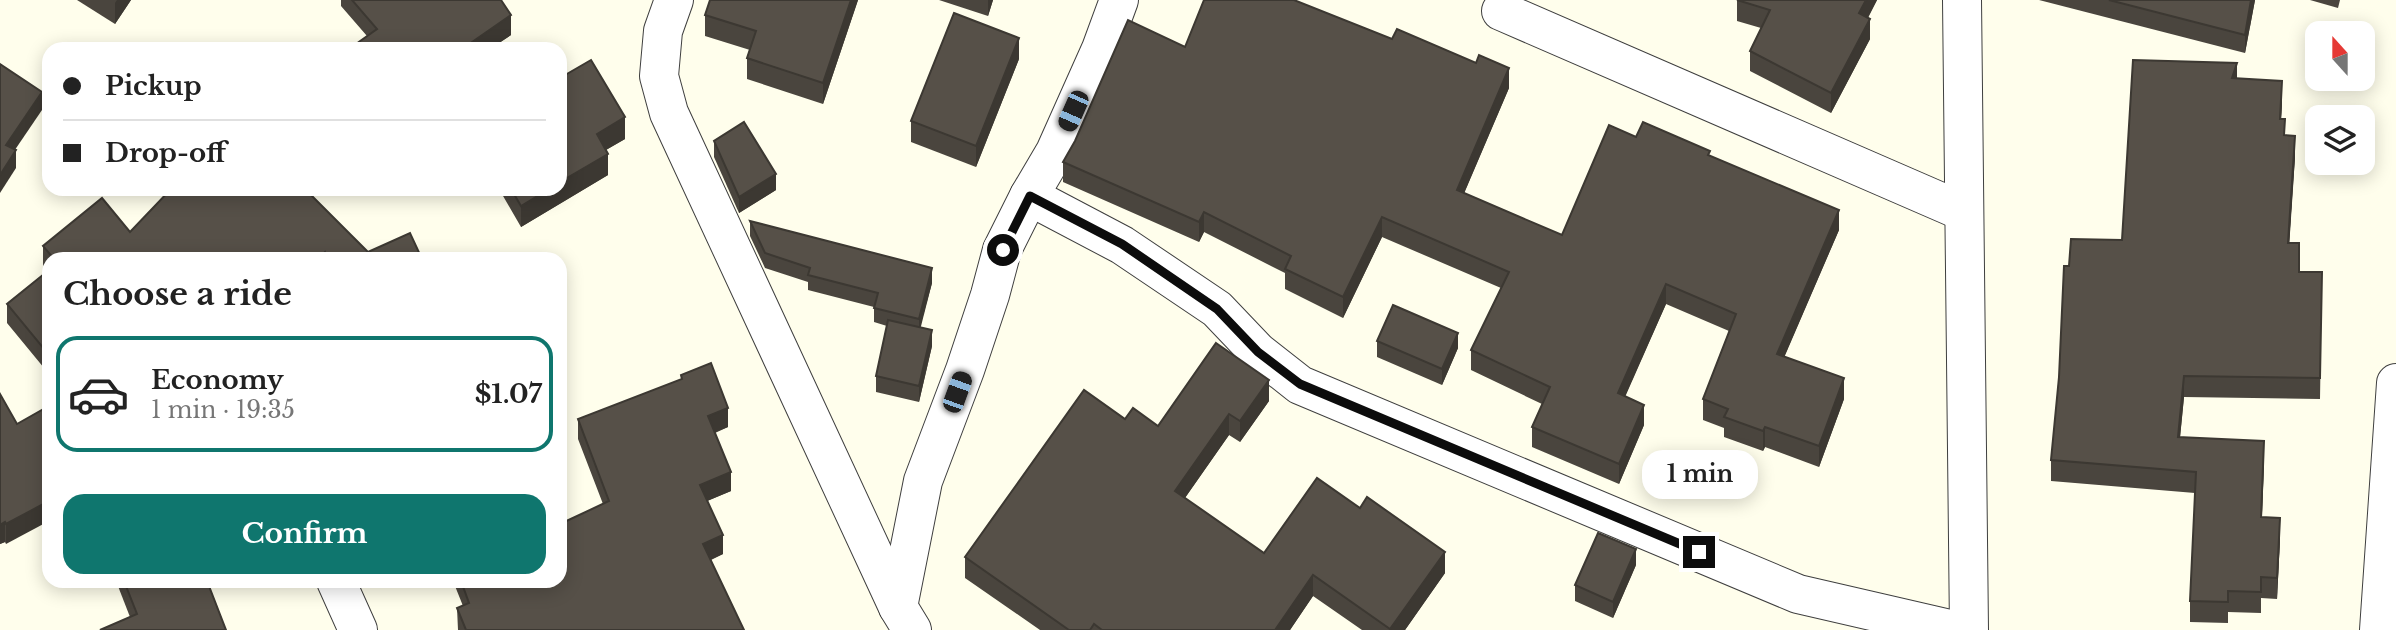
<!DOCTYPE html>
<meta charset="utf-8">
<style>
body{margin:0;font-family:"Libre Baskerville",serif;background:#f6f6f6;color:#222;height:100vh;display:flex;flex-direction:column;font-size:26px;white-space:nowrap}
*{box-sizing:border-box;margin:0}
p{font-size:23px;color:#767676}
.icon{flex:none;width:38px;height:38px;fill:none;stroke:currentColor;stroke-width:2;stroke-linecap:round;stroke-linejoin:round}
.map{position:relative;flex:1;overflow:hidden}
.details{position:absolute;left:42px;top:252px;width:525px;height:336px;display:flex;flex-direction:column;background:#fff;border-radius:21px;box-shadow:0 4px 18px #0003}
.details>*{flex:none}
.top-card{position:absolute;left:42px;top:42px;width:525px;height:154px;border-radius:21px;box-shadow:0 4px 18px #0003;display:grid;align-content:center;height:154px;padding:0 21px;background:#fff}
.needle{width:46px;rotate:339deg}
.fabs{position:absolute;left:2305px;top:21px;display:grid;gap:14px}
.fabs a{display:grid;place-items:center;width:70px;height:70px;border-radius:14px;background:#fff;box-shadow:0 4px 18px #0003;font-size:35px}
.end{position:absolute;width:32px;height:32px;margin:-16px;border:9px solid #0c0c0c;background:#fff;box-shadow:0 0 0 4px #fff}
.from{border-radius:50%}
.bubble{position:absolute;height:49px;border-radius:21px;background:#fff;box-shadow:0 4px 18px #0003;font-size:23px;font-weight:800;line-height:49px;text-align:center}
.car{position:absolute;width:21px;height:42px;margin:-21px -10px;border-radius:9px;box-shadow:0 0 5px 2px #0007;background:linear-gradient(#222 24%,#8ab4d8 0 40%,#222 0 76%,#8ab4d8 0 86%,#222 0)}
.top-card b{display:flex;align-items:center;gap:24px;height:66px;font-size:26px}
.top-card b+b{border-top:2px solid #e0e0e0}
.top-card i{width:18px;height:18px;background:#222}
ul{padding:0;list-style:none}
li{display:flex;align-items:center;gap:21px;height:116px;margin:0 14px 10px;padding:0 7px;border:4px solid transparent;border-radius:21px}
li div{flex:1}
li b{display:block;font-size:26px}
li em{font-style:normal;font-weight:800}
li.selected{border-color:#0f766e}
li>.icon{width:63px;height:63px;stroke-width:1.5}
h2{padding:0 21px;font-size:32px;line-height:84px}
.primary-button{display:flex;gap:14px;margin-top:auto;padding:14px 21px}
.primary-button a{flex:1;height:80px;border-radius:21px;background:#0f766e;color:#fff;font-size:28px;font-weight:800;line-height:80px;text-align:center}
.map>svg:first-child{display:block}
.lines{fill:none;stroke-linecap:round;stroke-linejoin:round}
.minor-casing{stroke:#3f3f3f;stroke-width:40}
.minor{stroke:#fff;stroke-width:38}
.wall{fill:#4a453e}
.shaded-wall{fill:#3c3832}
.building{fill:#565048;stroke:#3c3832;stroke-width:2}
.route{stroke:#0c0c0c;stroke-width:9}
</style>
<div class="map">
<svg width="2396" height="630" viewBox="0 0 2396 630">
<rect width="100%" height="100%" fill="#fffeec"/>
<g class="lines">
<g class="minor-casing">
<g id="minor">
<path d="M674 0 663 31 659 76 669 113 898 607 912 630"/>
<path d="M1962 0 1969 630"/>
<path d="M1501 11 1964 212"/>
<path d="M1029 196 1122 245 1217 309 1258 352 1300 385 1798 594 1954 630"/>
<path d="M336 581 358 630"/>
<path d="M898 607 923 481 965 370 990 295 1002 250 1029 196 1055 152 1101 49 1119 0"/>
<path d="M2379 630 2396 383"/>
</g>
</g>
<use href="#minor" class="minor"/>
</g>
<g class="wall">
<path d="M77 0H131L115 24Z"/>
<path d="M341 0H400L511 35 490 49H349L367 36 341 6Z"/>
<path d="M710 0H858L823 104 747 79V58L750 50 705 36V15Z"/>
<path d="M939 0H993L988 16Z"/>
<path d="M1737 0H1877L1868 18 1870 39 1831 113 1750 71V51L1761 28 1737 21Z"/>
<path d="M2039 0H2255L2245 53Z"/>
<path d="M2310 0H2340L2338 8Z"/>
<path d="M1185 47 1509 88 1464 193 1562 235 1636 137 1710 156 1839 230 1784 357 1844 399 1819 467 1765 447 1763 451 1724 437V428L1703 420V399L1729 331 1666 304 1625 396 1644 425 1619 484 1532 447V427L1542 404 1471 370V350L1501 288 1382 237 1343 318 1285 289V273L1204 232 1199 242 1063 182V162Z"/>
<path d="M1019 59 976 167 911 142V121Z"/>
<path d="M560 78 625 139 606 150 608 175 521 227 499 189H560Z"/>
<path d="M2237 78 2282 102 2281 119 2285 135 2295 157 2289 243 2299 272H2322L2320 399 2184 397 2180 437 2264 462 2262 517 2280 539 2277 599 2261 598V613L2228 612V623L2190 622V601L2195 493 2051 481V460L2069 266 2122 240Z"/>
<path d="M714 141 776 190 739 213 714 157Z"/>
<path d="M750 221 932 283 920 327 932 346 919 402 876 392V376L887 326 874 322V307L808 290V282L765 268 750 236Z"/>
<path d="M130 232 368 252 422 259H49V374L7 323V304L47 271 43 265V246Z"/>
<path d="M1377 341 1458 348 1442 385 1377 357Z"/>
<path d="M681 375 728 427 715 433 731 491 707 501 723 554 711 560 744 630H458L457 608 463 606 453 581H560L603 504 578 439V419L681 380Z"/>
<path d="M1269 401 1240 442 1229 435 1185 498 1264 553 1445 573 1405 630H1362L1313 596 1290 630H1040L965 578V557L1125 419 1158 426Z"/>
<path d="M17 424 6 544 5 542 0 544Z"/>
<path d="M1636 565 1613 618 1575 601V585Z"/>
<path d="M116 581H207L130 617Z"/>
</g>
<g class="shaded-wall">
<path d="M117 0H131L115 24V3Z"/>
<path d="M851 0H858L823 104V83Z"/>
<path d="M988 0H993L988 16Z"/>
<path d="M1866 0H1877L1859 34V13Z"/>
<path d="M2251 0H2255L2245 53V35Z"/>
<path d="M511 15V35L490 49H462Z"/>
<path d="M1870 19V39L1831 113V93Z"/>
<path d="M1019 38V59L976 167V146Z"/>
<path d="M2237 63V84L2232 78Z"/>
<path d="M1509 68V88L1457 210V190Z"/>
<path d="M2282 81V102L2280 140V119Z"/>
<path d="M42 92V110L6 163V145Z"/>
<path d="M625 117V139L597 155V134Z"/>
<path d="M2295 136V157L2288 264V243Z"/>
<path d="M16 150V168L0 193V175Z"/>
<path d="M608 154V175L521 227V206L549 189H560V182Z"/>
<path d="M776 174V190L739 213V197Z"/>
<path d="M1839 210V230L1777 374V354Z"/>
<path d="M1204 212V232L1199 242V222Z"/>
<path d="M1382 217V237L1343 318V297Z"/>
<path d="M325 252V259H318Z"/>
<path d="M932 268V283L919 334V319Z"/>
<path d="M1666 284V304L1618 413V393Z"/>
<path d="M932 330V346L919 402V386Z"/>
<path d="M1458 333V348L1442 385V369Z"/>
<path d="M2184 376V397L2178 458V437Z"/>
<path d="M1844 378V399L1819 467V446Z"/>
<path d="M1269 380V401L1240 442V421Z"/>
<path d="M1644 405V425L1619 484V464Z"/>
<path d="M728 408V427L708 435V416Z"/>
<path d="M1229 414V435L1175 512V491Z"/>
<path d="M1765 427V447L1763 451V431Z"/>
<path d="M2264 441V462L2261 538V517Z"/>
<path d="M731 472V491L700 504V485Z"/>
<path d="M49 501V521L6 544V524Z"/>
<path d="M2280 518V539L2277 599V578Z"/>
<path d="M5 522V542L0 544V525Z"/>
<path d="M723 535V554L703 563V544Z"/>
<path d="M1636 549V565L1613 618V602Z"/>
<path d="M1445 552V573L1405 630H1390Z"/>
<path d="M1313 575V596L1290 630H1275Z"/>
</g>
<g class="building">
<path d="M352 0H501L511 15 462 49H349L377 29Z"/>
<path d="M710 0H851L823 83 747 58 756 31 705 15Z"/>
<path d="M1204 0H1294L1392 39 1397 29 1476 63 1479 55 1509 68 1457 190 1562 235 1609 125 1636 137 1643 122 1710 151 1708 155 1839 210 1777 354 1844 378 1819 446 1765 427 1763 431 1724 417 1728 409 1703 399 1736 314 1666 284 1618 393 1644 405 1619 464 1532 427 1550 387 1471 350 1509 272 1382 217 1343 297 1285 269 1291 256 1204 212 1199 222 1063 162 1075 141 1128 20 1185 47Z"/>
<path d="M1737 0H1866L1859 13 1870 19 1831 93 1750 51 1770 10Z"/>
<path d="M2109 0H2251L2245 35Z"/>
<path d="M954 13 1019 38 976 146 911 121Z"/>
<path d="M591 60 625 117 597 134 608 154 560 182V78Z"/>
<path d="M2133 60 2237 63 2232 78 2282 81 2280 119H2285L2284 135 2295 136 2288 243H2299V272H2322L2320 378 2184 376 2178 437 2264 441 2261 517 2280 518 2277 578 2261 577V592L2228 591V602L2190 601 2196 472 2051 460 2059 377 2064 266H2069L2071 239 2122 240Z"/>
<path d="M0 64 42 92 6 145 16 150 0 175Z"/>
<path d="M744 122 776 174 739 197 714 141Z"/>
<path d="M171 189H305L368 252 410 233 422 259H328L325 252 318 259H54L43 246 102 198 130 232Z"/>
<path d="M511 189H549L521 206Z"/>
<path d="M750 221 932 268 919 319 874 308 878 293 808 275 810 268 765 253Z"/>
<path d="M49 270V355L7 304Z"/>
<path d="M1393 305 1458 333 1442 369 1377 341Z"/>
<path d="M888 320 932 330 919 386 876 376Z"/>
<path d="M1216 343 1269 380 1240 421 1229 414 1175 491 1264 553 1317 478 1360 508 1367 497 1445 552 1390 629 1313 575 1275 630H1102L1094 624 1090 630H1069L965 557 1084 390 1125 419 1133 408 1158 426Z"/>
<path d="M711 363 728 408 708 416 731 472 700 485 723 535 703 544 744 630H466L457 608 469 603 461 581H560V524L609 501 578 419 682 379 681 375Z"/>
<path d="M0 394 17 424 49 406V501L6 524 5 522 0 525Z"/>
<path d="M1598 533 1636 549 1613 602 1575 585Z"/>
<path d="M124 581H207L226 630H100L137 614Z"/>
</g>
<g class="lines">
<path class="route" d="M1003 250 1030 196 1122 244 1217 309 1258 352 1300 384 1699 552"/>
</g>
</svg>
<div class="fabs">
<a><svg class="needle" viewBox="-14 -14 28 28"><path d="M0-13l5 13h-10z" fill="#e53935"/><path d="M0 13l5-13h-10z" fill="#767676"/></svg></a>
<a><svg class="icon" aria-label="layers" viewBox="0 0 24 24"><path d="M12 4l9 5-9 5-9-5zM3 14l9 5 9-5"/></svg></a>
</div>
<i class="end from" style="left:1003px;top:250px"></i>
<i class="end" style="left:1699px;top:552px"></i>
<div class="bubble" style="left:1642px;top:450px;width:116px">1 min</div>
<i class="car" style="left:1073px;top:111px;rotate:204deg"></i>
<i class="car" style="left:957px;top:392px;rotate:20deg"></i>
<div class="top-card">
<b><i class="from"></i>Pickup</b>
<b><i></i>Drop-off</b>
</div>
<section class="details">
<h2>Choose a ride</h2>
<ul>
<li class="selected"><svg class="icon" aria-label="car" viewBox="0 0 24 24"><path d="M5 17H2v-5l4-1 3-4h7l3 4 3 1v5h-3M9 17h6M6 11h13"/><circle cx="7" cy="17" r="2"/><circle cx="17" cy="17" r="2"/></svg><div><b>Economy</b><p>1 min · 19:35</p></div><em>$1.07</em></li>
</ul>
<div class="primary-button"><a>Confirm</a></div>
</section>
</div>
